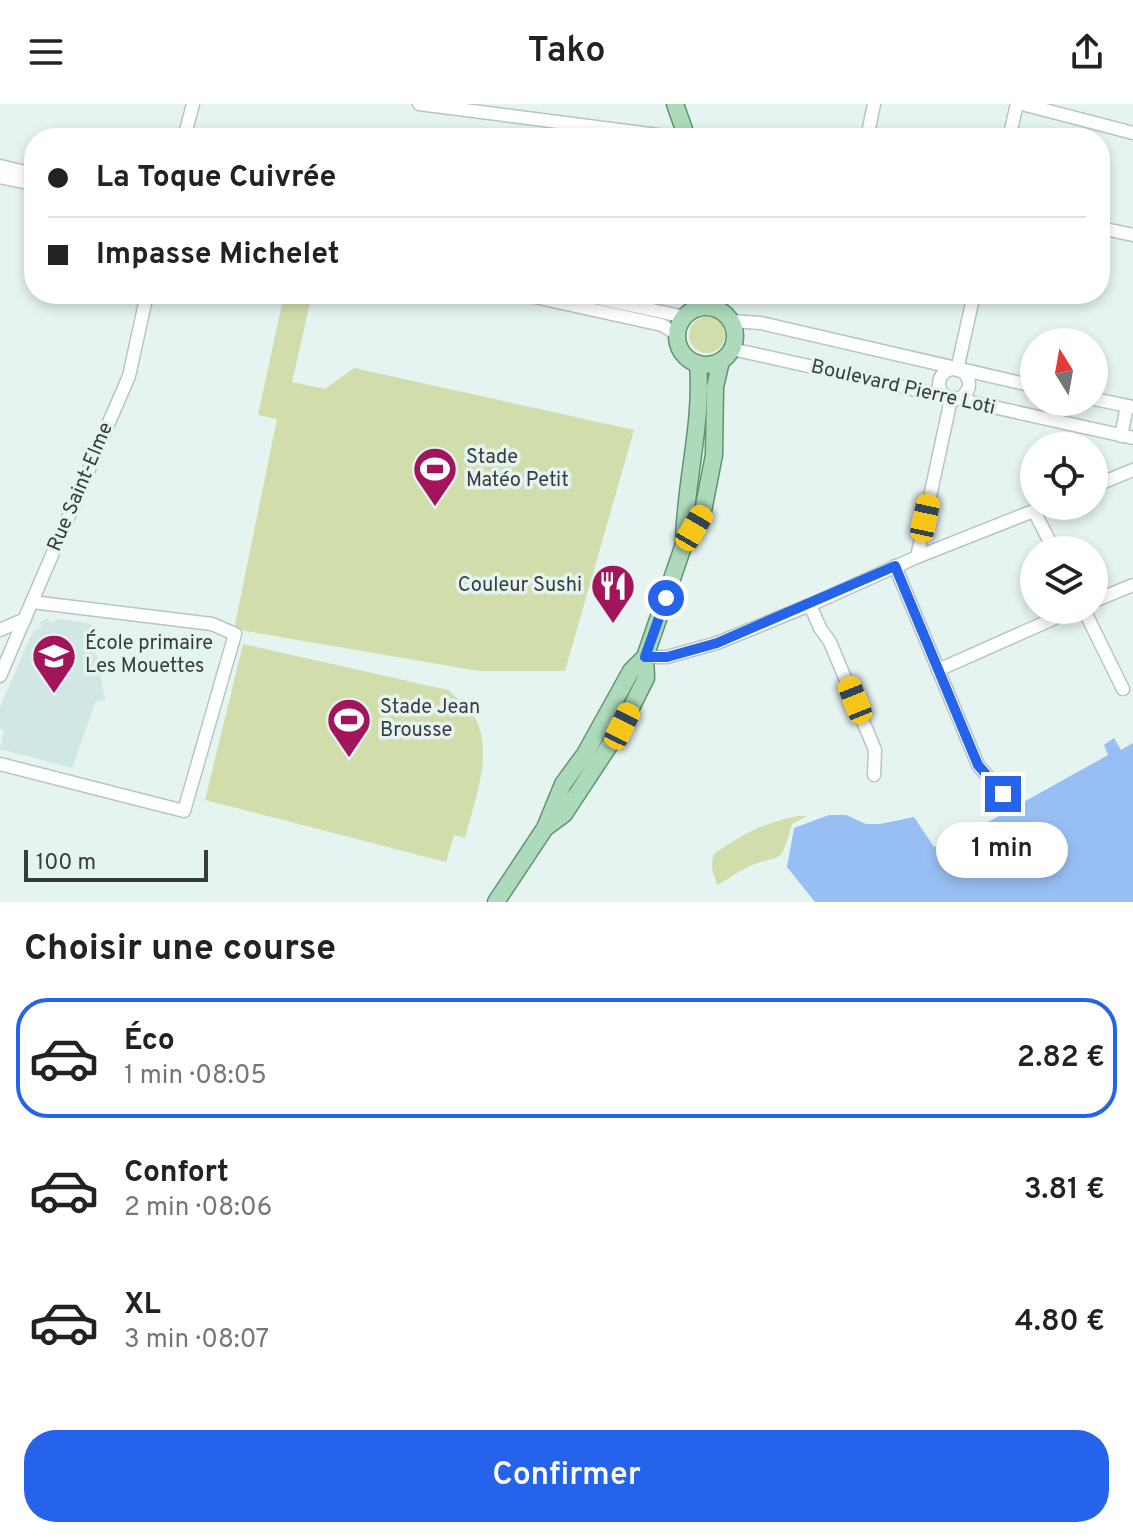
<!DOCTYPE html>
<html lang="fr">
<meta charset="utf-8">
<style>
body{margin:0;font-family:Overpass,sans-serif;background:#f6f6f6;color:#222;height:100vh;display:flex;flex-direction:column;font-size:30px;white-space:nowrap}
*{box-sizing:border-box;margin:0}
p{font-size:26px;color:#767676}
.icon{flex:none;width:44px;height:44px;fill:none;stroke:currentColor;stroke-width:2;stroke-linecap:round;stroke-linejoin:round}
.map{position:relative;height:798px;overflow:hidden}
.sheet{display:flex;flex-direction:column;background:#fff;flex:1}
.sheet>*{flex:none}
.hud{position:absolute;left:24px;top:24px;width:1086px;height:176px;border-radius:32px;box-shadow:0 4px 12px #0003;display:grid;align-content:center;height:176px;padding:0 24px;background:#fff}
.needle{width:52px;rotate:349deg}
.tools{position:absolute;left:1020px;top:224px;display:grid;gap:16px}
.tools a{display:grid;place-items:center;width:88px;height:88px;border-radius:50%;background:#fff;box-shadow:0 4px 12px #0003;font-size:40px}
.scale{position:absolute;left:24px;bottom:20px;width:184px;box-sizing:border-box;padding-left:8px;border:4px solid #373d3c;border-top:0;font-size:22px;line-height:28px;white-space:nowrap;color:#373d3c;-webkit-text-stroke:6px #e5f3f1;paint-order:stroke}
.end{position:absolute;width:36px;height:36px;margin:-18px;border:10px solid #2563eb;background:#fff;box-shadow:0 0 0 4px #fff}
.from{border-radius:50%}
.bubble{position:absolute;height:56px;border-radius:28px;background:#fff;box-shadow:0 4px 12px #0003;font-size:26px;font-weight:600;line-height:56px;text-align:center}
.car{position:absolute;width:24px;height:48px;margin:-24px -12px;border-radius:10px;box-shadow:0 0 6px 2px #0007;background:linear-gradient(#f5c518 24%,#345 0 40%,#f5c518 0 76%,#345 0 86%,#f5c518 0)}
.hud b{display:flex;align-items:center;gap:28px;height:76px;font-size:30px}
.hud b+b{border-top:2px solid #e0e0e0}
.hud i{width:20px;height:20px;background:#222}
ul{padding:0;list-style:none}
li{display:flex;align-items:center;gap:24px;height:120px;margin:0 16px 12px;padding:0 8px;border:4px solid transparent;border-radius:32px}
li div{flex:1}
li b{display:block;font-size:30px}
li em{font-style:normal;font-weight:600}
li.active{border-color:#2563eb}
li>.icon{width:72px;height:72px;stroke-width:1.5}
h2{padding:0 24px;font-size:36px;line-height:96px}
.button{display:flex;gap:16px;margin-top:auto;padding:16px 24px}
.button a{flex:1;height:92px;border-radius:32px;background:#2563eb;color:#fff;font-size:32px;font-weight:600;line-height:92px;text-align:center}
header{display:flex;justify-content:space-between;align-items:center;height:104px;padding:0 24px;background:#fff;font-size:36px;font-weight:600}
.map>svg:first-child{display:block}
.built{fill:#d0e7e4}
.green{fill:#d1deac}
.water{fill:#98bff3}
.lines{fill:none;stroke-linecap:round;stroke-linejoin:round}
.minor-casing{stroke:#b7c5c3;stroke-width:15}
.major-casing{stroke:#609371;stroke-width:19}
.minor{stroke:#fff;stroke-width:12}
.major{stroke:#addabb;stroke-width:16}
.route{stroke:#2563eb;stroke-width:10}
.labels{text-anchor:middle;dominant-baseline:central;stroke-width:7;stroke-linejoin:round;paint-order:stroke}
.street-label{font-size:20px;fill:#373d3c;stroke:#e5f3f1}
.poi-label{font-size:20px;fill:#373d3c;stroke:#e5f3f1;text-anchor:start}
</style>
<header><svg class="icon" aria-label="menu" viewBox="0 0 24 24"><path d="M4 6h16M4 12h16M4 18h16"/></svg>Tako<svg class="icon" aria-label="share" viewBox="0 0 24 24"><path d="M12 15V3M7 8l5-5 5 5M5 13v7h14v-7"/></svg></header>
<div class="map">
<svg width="1133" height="798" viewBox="0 0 1133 798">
<rect width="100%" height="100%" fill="#e5f3f1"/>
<path class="built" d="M48 514 51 519 58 515 91 520 105 596 95 599 72 664 0 645 4 626 0 625V603L29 536 34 527 42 523 40 518Z"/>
<g class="green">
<path d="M284 190H312L292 278 325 285 354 264 634 326 565 567H479L234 525 277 315 258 311Z"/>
<circle cx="707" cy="231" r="18"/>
<path d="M243 540 448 586C455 593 465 600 471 608 497 641 474 698 465 734L454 731 446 758 205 696Z"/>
<path d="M798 712H807L792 720C779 767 781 747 746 764 736 769 727 776 717 781L712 764 713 751C740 731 765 718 798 712Z"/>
</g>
<path class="water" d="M1114 634 1121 646 1133 639V798H815L787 763 794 724 829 711H846L866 720H880L914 713 934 743 961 733 1108 651 1104 641Z"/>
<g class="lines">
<g class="minor-casing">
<g id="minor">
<path d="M419 0 681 34"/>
<path d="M1022 0 1133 29"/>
<path d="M184 34 193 0"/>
<path d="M867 34 874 0"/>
<path d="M1009 34 1017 0"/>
<path d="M0 62 34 70"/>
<path d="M0 73 34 80"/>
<path d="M1100 124 1133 131"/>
<path d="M521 190 662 221 678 231"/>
<path d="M578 190 685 213"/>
<path d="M731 217 761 219 1034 282"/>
<path d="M732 245 1133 334"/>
<circle cx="954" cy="280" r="15"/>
<path d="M957 266 974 190"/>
<path d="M1094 295 1133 303"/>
<path d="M1121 332 1127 302"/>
<path d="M1094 382 1133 366"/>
<path d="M1034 407 1054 446"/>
<path d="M917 453 951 295"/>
<path d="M895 462 978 661 1003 690"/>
<path d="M1094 497 1133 481"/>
<path d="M810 501 820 524 830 538 875 646 874 671"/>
<path d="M1084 506 1123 585"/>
<path d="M0 526 25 515"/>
<path d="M645 553H667L717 539 810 501 917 453 1046 402"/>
<path d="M938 566 1073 506"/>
<path d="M0 572 129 272 147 190"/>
<path d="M0 660 184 707 235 530 212 520 32 498"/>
</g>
</g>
<g class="major-casing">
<g id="major">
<path d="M675 0 687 34"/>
<circle cx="706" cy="232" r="29"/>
<path d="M684 438C685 378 703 320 698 260"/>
<path d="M545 724 564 710 622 622 646 574 645 553 684 440 703 407 714 351 715 283 721 257"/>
<path d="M496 798 545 724 563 680 585 650 631 567 645 553"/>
</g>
</g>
<use href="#minor" class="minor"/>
<use href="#major" class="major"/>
</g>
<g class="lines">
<path class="route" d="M666 494 645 553H667L717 539 895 462 978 661 1003 690"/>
</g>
<defs>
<g id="stadium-pin" transform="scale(2.3)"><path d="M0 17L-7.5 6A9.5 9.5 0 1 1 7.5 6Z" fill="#a3155b" stroke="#e5f3f1"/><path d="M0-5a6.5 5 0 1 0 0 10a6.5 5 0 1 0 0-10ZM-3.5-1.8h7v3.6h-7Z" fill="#fff"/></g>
<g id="restaurant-pin" transform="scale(2.3)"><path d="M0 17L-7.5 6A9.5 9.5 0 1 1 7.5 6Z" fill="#a3155b" stroke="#e5f3f1"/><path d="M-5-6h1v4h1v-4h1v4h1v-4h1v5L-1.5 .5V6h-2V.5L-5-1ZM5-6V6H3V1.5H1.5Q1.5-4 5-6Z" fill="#fff"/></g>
<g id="school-pin" transform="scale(2.3)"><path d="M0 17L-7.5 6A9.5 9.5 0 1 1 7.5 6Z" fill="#a3155b" stroke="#e5f3f1"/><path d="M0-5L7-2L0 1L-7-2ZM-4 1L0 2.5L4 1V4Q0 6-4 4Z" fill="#fff"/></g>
</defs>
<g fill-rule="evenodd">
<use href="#stadium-pin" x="435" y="365"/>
<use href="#restaurant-pin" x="613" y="482"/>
<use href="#school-pin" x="54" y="552"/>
<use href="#stadium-pin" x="349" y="616"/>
</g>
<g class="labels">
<g class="street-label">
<text transform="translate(903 284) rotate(13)">Boulevard Pierre Loti</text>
<text transform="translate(81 383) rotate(-67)">Rue Saint-Elme</text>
</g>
<g class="poi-label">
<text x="466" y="354">Stade<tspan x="466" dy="23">Matéo Petit</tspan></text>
<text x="582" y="482" text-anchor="end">Couleur Sushi</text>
<text x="85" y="540">École primaire<tspan x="85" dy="23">Les Mouettes</tspan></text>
<text x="380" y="604">Stade Jean<tspan x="380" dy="23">Brousse</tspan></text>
</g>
</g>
</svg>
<div class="tools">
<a><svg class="needle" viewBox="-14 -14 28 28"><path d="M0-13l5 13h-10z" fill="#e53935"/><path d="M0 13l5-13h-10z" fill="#767676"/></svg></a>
<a><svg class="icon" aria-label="locate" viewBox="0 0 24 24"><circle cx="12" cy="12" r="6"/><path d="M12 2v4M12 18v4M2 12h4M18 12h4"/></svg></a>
<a><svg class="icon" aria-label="layers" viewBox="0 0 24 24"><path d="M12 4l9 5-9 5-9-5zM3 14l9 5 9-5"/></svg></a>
</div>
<div class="scale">100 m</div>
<i class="end from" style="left:666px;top:494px"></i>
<i class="end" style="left:1003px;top:690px"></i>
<div class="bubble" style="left:936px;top:718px;width:132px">1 min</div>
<i class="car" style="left:925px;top:414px;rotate:12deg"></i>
<i class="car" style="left:694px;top:424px;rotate:30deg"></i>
<i class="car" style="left:855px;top:596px;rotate:338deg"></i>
<i class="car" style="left:622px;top:622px;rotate:26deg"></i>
<div class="hud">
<b><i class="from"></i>La Toque Cuivrée</b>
<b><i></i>Impasse Michelet</b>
</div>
</div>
<section class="sheet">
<h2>Choisir une course</h2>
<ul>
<li class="active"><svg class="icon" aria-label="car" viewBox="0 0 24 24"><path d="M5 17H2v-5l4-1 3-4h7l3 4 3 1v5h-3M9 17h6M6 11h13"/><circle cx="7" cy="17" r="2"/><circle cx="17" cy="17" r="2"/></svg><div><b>Éco</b><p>1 min · 08:05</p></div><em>2.82 €</em></li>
<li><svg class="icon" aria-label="car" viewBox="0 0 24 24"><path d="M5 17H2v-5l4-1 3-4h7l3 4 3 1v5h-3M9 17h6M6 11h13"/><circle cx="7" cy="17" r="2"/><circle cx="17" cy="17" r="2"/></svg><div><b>Confort</b><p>2 min · 08:06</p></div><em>3.81 €</em></li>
<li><svg class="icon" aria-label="car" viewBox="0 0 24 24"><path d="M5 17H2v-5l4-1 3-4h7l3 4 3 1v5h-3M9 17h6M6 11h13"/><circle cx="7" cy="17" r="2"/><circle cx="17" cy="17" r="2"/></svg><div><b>XL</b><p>3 min · 08:07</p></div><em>4.80 €</em></li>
</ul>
<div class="button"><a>Confirmer</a></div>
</section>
